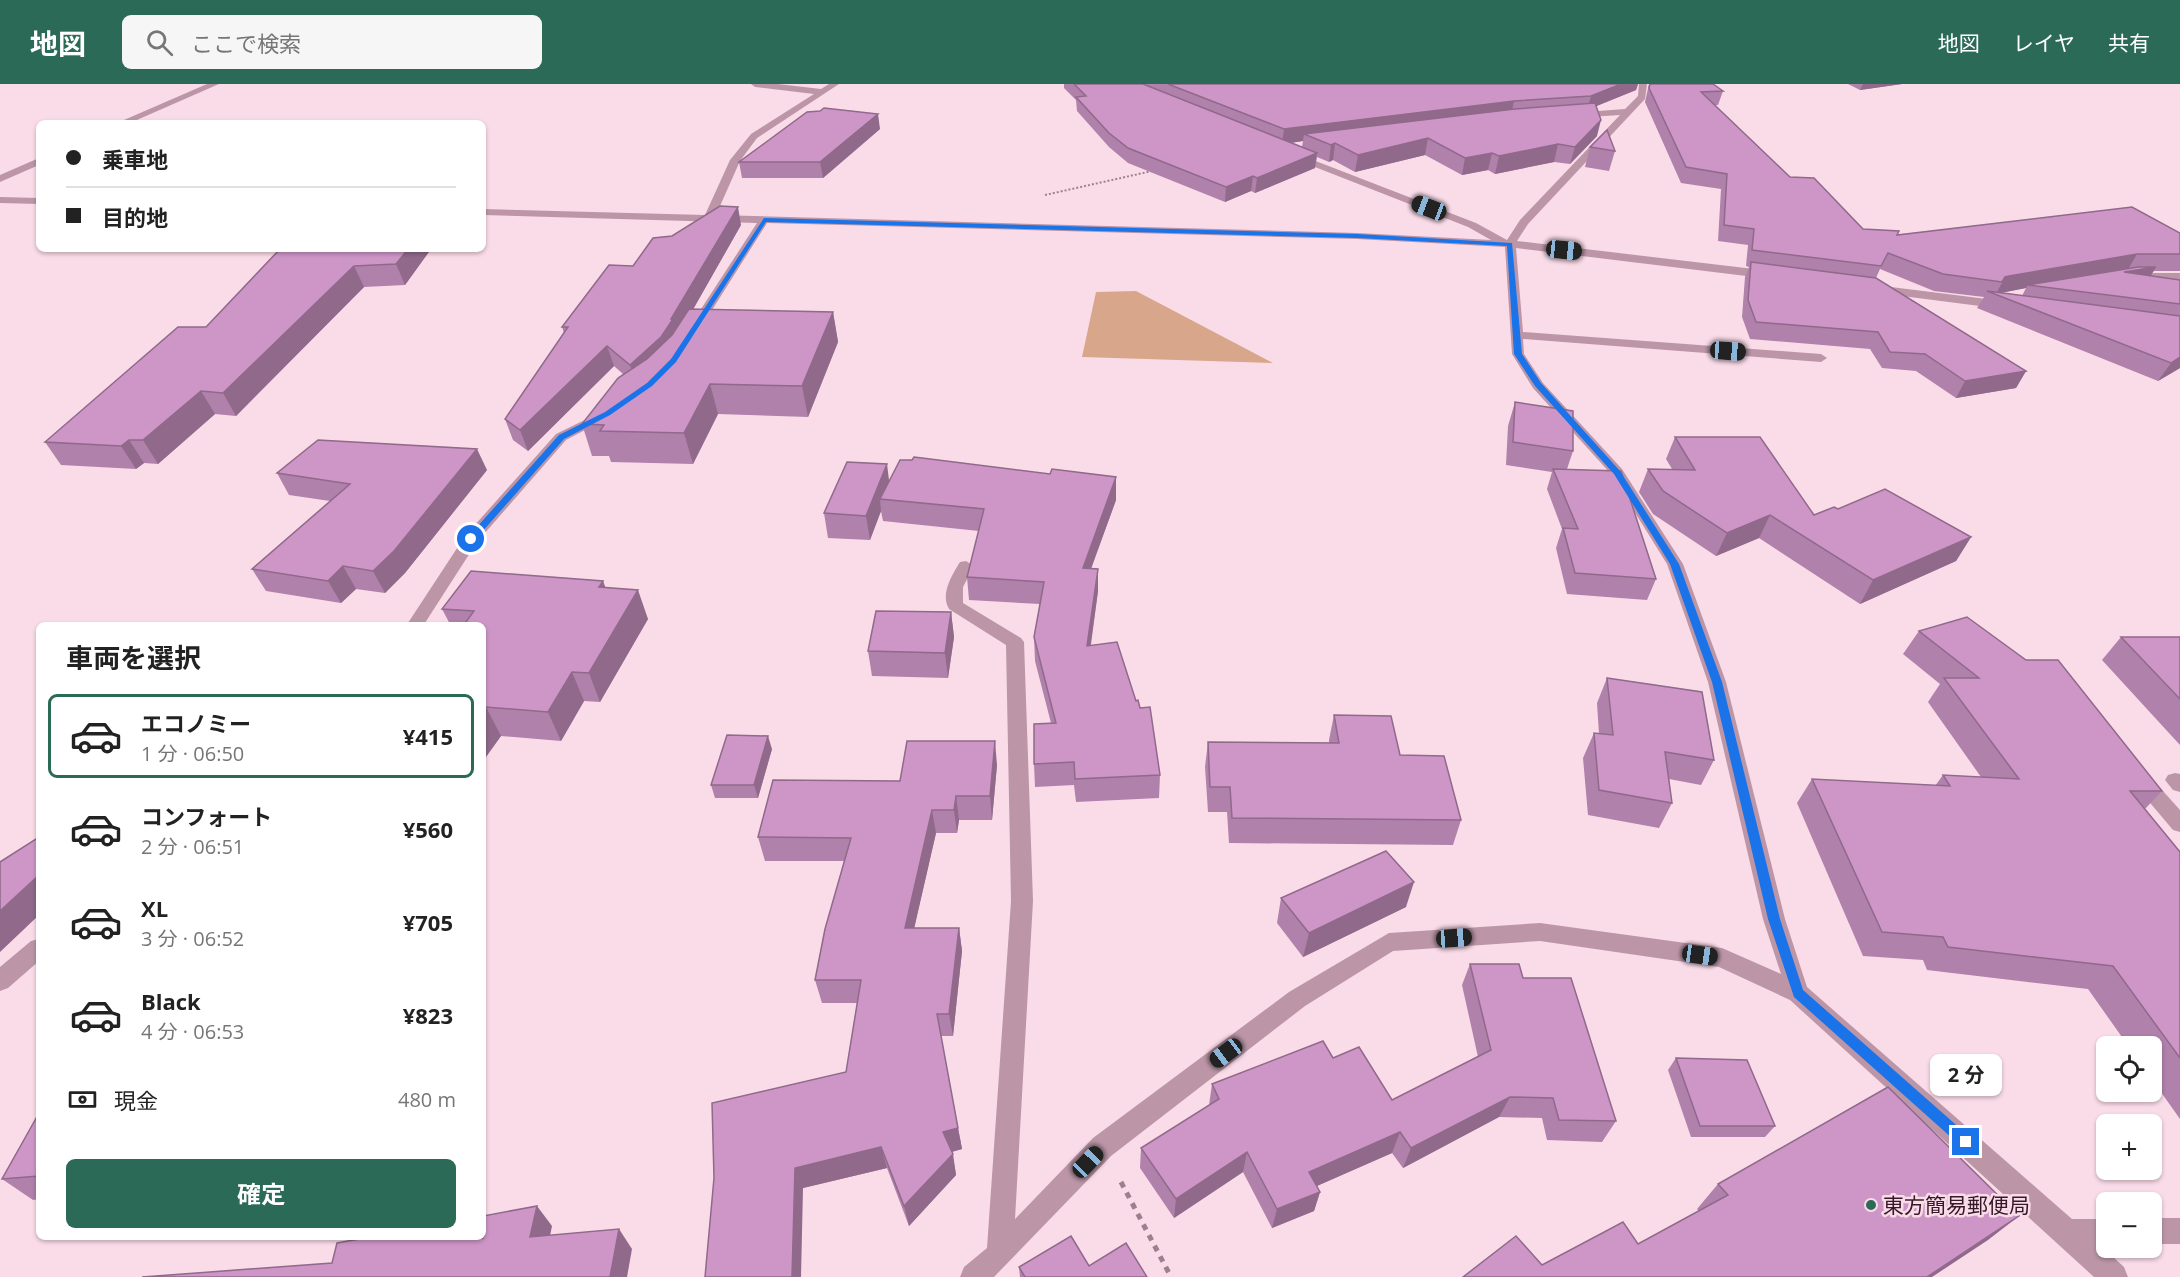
<!DOCTYPE html>
<html lang="ja">
<meta charset="utf-8">
<style>
body{margin:0;font-family:"Open Sans","Noto Sans JP",sans-serif;background:#f6f6f6;color:#222;height:100vh;display:flex;flex-direction:column;font-size:22px;white-space:nowrap}
*{box-sizing:border-box;margin:0}
p{font-size:20px;color:#767676}
.icon{flex:none;width:33px;height:33px;fill:none;stroke:currentColor;stroke-width:2;stroke-linecap:round;stroke-linejoin:round}
.map{position:relative;flex:1;overflow:hidden}
.drawer{position:absolute;left:36px;top:538px;width:450px;height:618px;display:flex;flex-direction:column;background:#fff;border-radius:9px;box-shadow:0 2px 4px #0004}
.drawer>*{flex:none}
.banner{position:absolute;left:36px;top:36px;width:450px;height:132px;border-radius:9px;box-shadow:0 2px 4px #0004;display:grid;align-content:center;height:132px;padding:0 30px;background:#fff}
.fabs{position:absolute;left:2096px;top:952px;display:grid;gap:12px}
.fabs a{display:grid;place-items:center;width:66px;height:66px;border-radius:9px;background:#fff;box-shadow:0 2px 4px #0004;font-size:30px}
.end{position:absolute;width:27px;height:27px;margin:-14px;border:8px solid #1a73e8;background:#fff;box-shadow:0 0 0 3px #fff}
.from{border-radius:50%}
.bubble{position:absolute;height:42px;border-radius:9px;background:#fff;box-shadow:0 2px 4px #0004;font-size:20px;font-weight:700;line-height:42px;text-align:center}
.car{position:absolute;width:18px;height:36px;margin:-18px -9px;border-radius:8px;box-shadow:0 0 4px 2px #0007;background:linear-gradient(#222 24%,#8ab4d8 0 40%,#222 0 76%,#8ab4d8 0 86%,#222 0)}
.banner b{display:flex;align-items:center;gap:21px;height:57px;font-size:22px}
.banner b+b{border-top:2px solid #e0e0e0}
.banner i{width:15px;height:15px;background:#222}
ul{padding:0;list-style:none}
li{display:flex;align-items:center;gap:18px;height:84px;margin:0 12px 9px;padding:0 18px;border:3px solid transparent;border-radius:9px}
li div{flex:1}
li b{display:block;font-size:22px}
li em{font-style:normal;font-weight:700}
li.selected{border-color:#2b6a56}
li>.icon{width:54px;height:54px;stroke-width:1.5}
h2{padding:0 30px;font-size:27px;line-height:72px}
.pay{display:flex;align-items:center;gap:15px;height:66px;padding:0 30px;font-size:22px}
.pay p{margin-inline-start:auto}
.button{display:flex;gap:12px;margin-top:auto;padding:12px 30px}
.button a{flex:1;height:69px;border-radius:9px;background:#2b6a56;color:#fff;font-size:24px;font-weight:700;line-height:69px;text-align:center}
header{display:flex;align-items:center;gap:36px;box-sizing:border-box;height:84px;padding:0 30px;background:#2b6a56;color:#fff}
header strong{font-size:28px}
nav{display:flex;gap:33px;margin-inline-start:auto;font-size:21px}
.search{width:420px;height:54px;background:#f6f6f6;display:flex;align-items:center;gap:15px;box-sizing:border-box;padding:0 21px;border-radius:9px;color:#767676;font-size:22px}
.map>svg:first-child{display:block}
.green{fill:#d8a68b}
.lines{fill:none;stroke-linecap:round;stroke-linejoin:round}
.path-far1{stroke:#9d808e;stroke-width:2;stroke-dasharray:2 2;stroke-linecap:butt}
.path{stroke:#9d808e;stroke-width:5;stroke-dasharray:6 6;stroke-linecap:butt}
.minor{fill:#bc96a7;fill-rule:evenodd}
.wall{fill:#b081ab;fill-rule:evenodd}
.shaded-wall{fill:#90698b}
.building{fill:#cd96c7;stroke:#90698b;stroke-width:1.5}
.route{fill:#1a73e8}
.poi-dot{fill:#2b6a56;stroke:#fadce9;stroke-width:2}
.labels{text-anchor:middle;dominant-baseline:central;stroke-width:5;stroke-linejoin:round;paint-order:stroke}
.near-poi-label{font-size:21px;fill:#341927;stroke:#fadce9;text-anchor:start}
</style>
<header>
<strong>地図</strong>
<div class="search"><svg class="icon" aria-label="search" viewBox="0 0 24 24"><circle cx="10" cy="10" r="6"/><path d="M15 15l6 6"/></svg>ここで検索</div>
<nav><a>地図</a><a>レイヤ</a><a>共有</a></nav>
</header>
<div class="map">
<svg width="2180" height="1193" viewBox="0 0 2180 1193">
<rect width="100%" height="100%" fill="#fadce9"/>
<path class="green" d="M1136 207 1273 279 1082 273 1096 208Z"/>
<g class="lines">
<path class="path-far1" d="M1045 111 1152 87"/>
<path class="path" d="M1121 1098 1171 1193"/>
<g class="minor">
<path d="M207 0H219L130 39H117Z"/>
<path d="M751 0H778L821 5 829 0H839L757 54 740 77 716 131 1357 149 1491 156 1468 143 1292 74 1290 72 1295 69 1476 139 1507 156 1520 136 1620 31 1574 34 1569 31 1571 29 1625 25 1638 12 1639 0H1647L1645 15 1528 140 1517 157 1771 187 1777 191 1771 195 1516 164 1523 248 1821 270 1827 274 1821 278 1523 255 1524 270 1543 299 1622 385 1683 480 1726 598 1785 835 1807 903 2072 1135H2106V1161H2100L2124 1183 2128 1193H2094L1790 916 1719 883 1540 857 1393 867 1305 922 1111 1072 994 1193H960L964 1183 987 1164 1011 817 1006 561 949 525C940 510 952 491 960 478L966 477 974 482 963 503V519L1021 554 1024 558 1033 817 1015 1135 1093 1054 1289 908 1389 849 1540 839 1722 864 1781 890 1763 835 1708 598 1667 480 1611 390 1533 304 1512 270 1505 163 1357 155 767 139 700 245 694 249 688 245 757 139 483 131V125L705 131 730 76 751 50 814 10 755 3Z"/>
<path d="M39 74V81L0 98V91Z"/>
<path d="M0 113 39 114V120L0 119Z"/>
<path d="M2133 189H2180V197L2129 195V191Z"/>
<path d="M1875 201 2003 217 2009 221 2003 225 1871 208V202Z"/>
<path d="M603 327 608 328 610 331 608 334 566 356 477 458 423 542H406L465 452 556 350Z"/>
<path d="M2175 689 2180 690V708L2173 706 2165 696 2168 691Z"/>
<path d="M2147 695 2154 697 2180 726V748L2173 746 2140 707 2137 702 2140 697Z"/>
<path d="M39 855V877L8 904 0 907V883L31 857Z"/>
<rect x="2151" y="1134" width="29" height="26"/>
</g>
</g>
<g class="wall">
<path d="M1064 0H1638L1636 6 1596 22 1597 52 1570 80 1554 78 1495 90 1488 86 1462 91 1425 71 1355 88 1333 76 1329 78 1317 73 1315 84 1255 109 1251 107 1225 118 1128 79 1109 63 1077 27 1076 16 1064 4ZM1303 57 1302 63 1291 59Z"/>
<path d="M1649 0H1713L1723 7 1718 21H1715L1790 93 1863 145 1897 151 2180 149V187H2154L2150 192 2180 196V284L2158 297 1977 224 1984 213 1934 207 1880 185 1876 194 2026 287 2016 304 1956 314 1916 287 1882 284 1870 265 1750 255 1742 233 1745 193 1749 183 1746 182 1748 161 1718 157 1721 105 1681 99 1645 18ZM2026 204 2022 212 1999 209Z"/>
<path d="M1848 0H1902L1860 6Z"/>
<path d="M880 45 823 94H742L739 78Z"/>
<path d="M1590 63 1615 67 1609 87 1585 83Z"/>
<path d="M741 141 693 225 833 228 838 258 808 333 718 330 693 380 611 378 609 372H592L582 340 623 290 614 282 528 367 513 356 505 335 564 249 562 243 633 182 672 152Z"/>
<path d="M280 165H431L405 201 364 203 236 332 215 330 158 380 144 379 136 385 61 381 45 358 206 243Z"/>
<path d="M1515 318 1573 367 1567 385 1656 495 1647 516 1567 510 1556 464 1562 445 1547 405 1552 388 1506 381 1508 342Z"/>
<path d="M1675 353 1814 431 1838 425 1971 453 1956 477 1860 520 1759 454 1716 472 1653 430 1639 408 1648 385H1672L1666 375Z"/>
<path d="M487 386 405 489 385 509 356 505 341 519 266 507 252 485 330 417 289 411 277 389Z"/>
<path d="M889 396 1116 416 1091 484 1098 507 1091 561 1136 617 1160 691 1159 714 1076 718 1074 701 1035 703 1034 680 1051 639 1035 577 1034 553 1040 520 969 516 967 493 979 447 883 437 881 427 870 456 828 454 824 429Z"/>
<path d="M603 497 605 504 648 535 600 618 584 617 561 657 501 652 483 677V542H451L442 525Z"/>
<path d="M951 528 954 553 948 594 872 592 868 567Z"/>
<path d="M1919 547 2162 707 2145 725 2180 768V1035L2151 994V963H2129L2088 905 1927 886 1923 876 1863 872 1797 719 1812 695 1935 702 1943 691 1981 693 1928 618 1940 600 1903 570Z"/>
<path d="M2121 553H2180V661L2102 576Z"/>
<path d="M1607 594 1714 676 1701 701 1669 695 1672 719 1659 744 1588 731 1583 674 1594 649 1599 650 1597 619Z"/>
<path d="M1334 631 1400 671 1461 736 1453 761 1229 759 1227 728H1208L1205 683 1208 658 1329 659V656Z"/>
<path d="M772 665 758 714H715L711 701Z"/>
<path d="M997 681 992 736H959L957 749H936L914 844H959L962 867 953 952H941L962 1065 952 1068 956 1091 909 1142 887 1084 803 1104 705 1193 846 988 857 919H822L815 896 844 777H765L758 753 900 697Z"/>
<path d="M1281 814 1406 823 1303 873 1277 839Z"/>
<path d="M1470 880 1523 894 1616 1037 1602 1058 1547 1056 1542 1034 1499 1033 1403 1084 1392 1069 1317 1102 1320 1108 1314 1127 1272 1144 1243 1088 1174 1134 1140 1084 1141 1064 1209 1021 1212 1000 1333 974 1392 1016 1478 973 1462 901Z"/>
<path d="M1676 974 1775 1042 1765 1053H1691L1668 986Z"/>
<path d="M39 1029V1115L33 1116 2 1095Z"/>
<path d="M1718 1100 1988 1156 1542 1181 1638 1160 1699 1127 1697 1125Z"/>
<path d="M1089 1182 1147 1193H1020L1019 1183Z"/>
</g>
<g class="shaded-wall">
<path d="M1621 0H1638L1636 6 1587 26 1591 12Z"/>
<path d="M1863 0H1902L1860 6Z"/>
<path d="M1514 17 1511 31 1304 50 1303 57 1282 60 1284 45Z"/>
<path d="M878 30 880 45 823 94 820 78Z"/>
<path d="M1601 36 1597 52 1570 80 1575 63Z"/>
<path d="M1428 54 1425 71 1355 88 1358 71Z"/>
<path d="M1335 59 1333 76 1329 78 1331 61Z"/>
<path d="M1558 60 1554 78 1495 90 1499 72Z"/>
<path d="M1317 69 1315 84 1255 109 1257 94Z"/>
<path d="M1492 69 1488 86 1462 91 1465 74Z"/>
<path d="M1253 92 1251 107 1225 118 1226 103Z"/>
<path d="M738 123 741 141 678 252 636 301 630 281 671 235Z"/>
<path d="M408 165H431L405 201 396 180Z"/>
<path d="M2137 170 2127 187 2028 201 2026 204 1996 210 2005 193Z"/>
<path d="M354 182 364 203 236 332 223 309Z"/>
<path d="M2156 183 2146 199 2124 188Z"/>
<path d="M833 228 838 258 808 333 802 302Z"/>
<path d="M607 262 614 282 528 367 520 346Z"/>
<path d="M2180 273V284L2158 297 2171 279Z"/>
<path d="M2026 287 2016 304 1956 314 1965 297Z"/>
<path d="M710 300 718 330 693 380 684 349Z"/>
<path d="M201 307 215 330 158 380 143 356Z"/>
<path d="M129 356 144 379 136 385 121 362Z"/>
<path d="M477 365 487 386 405 489 385 509 373 487Z"/>
<path d="M887 380 890 404 880 415 881 427 870 456 866 432Z"/>
<path d="M1116 393V416L1083 507V484Z"/>
<path d="M1770 431 1759 454 1716 472 1727 449Z"/>
<path d="M1971 453 1956 477 1860 520 1873 496Z"/>
<path d="M343 482 356 505 341 519 328 497Z"/>
<path d="M1098 485V507L1087 585V562Z"/>
<path d="M603 497 614 526 599 503Z"/>
<path d="M638 506 648 535 600 618 589 589Z"/>
<path d="M951 528 954 553 948 594 945 569Z"/>
<path d="M572 588 584 617 561 657 548 628Z"/>
<path d="M486 623 501 652 483 677V627Z"/>
<path d="M768 652 772 665 758 714 754 701Z"/>
<path d="M995 657 997 681 992 736 990 712Z"/>
<path d="M956 712 959 736 957 749 954 726Z"/>
<path d="M932 726 936 749 909 867 905 844Z"/>
<path d="M39 791V831L0 868V827Z"/>
<path d="M1414 798 1406 823 1303 873 1309 849Z"/>
<path d="M959 844 962 867 953 952 949 930Z"/>
<path d="M1510 1013 1499 1033 1403 1084 1411 1064Z"/>
<path d="M958 1044 962 1065 947 1069 943 1048Z"/>
<path d="M1400 1048 1392 1069 1303 1108 1309 1088Z"/>
<path d="M881 1063 887 1084 803 1104 801 1193H792L795 1084Z"/>
<path d="M1247 1068 1243 1088 1174 1134 1176 1115Z"/>
<path d="M953 1070 956 1091 909 1142 904 1122Z"/>
<path d="M1320 1108 1314 1127 1272 1144 1277 1125Z"/>
<path d="M537 1122 552 1142 546 1172 530 1153Z"/>
<path d="M2019 1132 1988 1156 1932 1193H1927Z"/>
<path d="M619 1145 632 1165 627 1193H610Z"/>
</g>
<g class="building">
<path d="M1074 0H1143L1317 69 1257 94 1253 92 1226 103 1128 64 1109 49 1076 13 1086 12Z"/>
<path d="M1168 0H1621L1591 12 1514 17 1284 45Z"/>
<path d="M1650 0H1713L1723 7 1701 8 1790 93 1814 94 1863 145 1899 147 1897 151 2132 123 2180 149V170H2137L2009 192 2005 193 2002 198 1943 190 1888 169 1881 182 1752 166 1754 145 1724 141 1727 90 1686 83 1649 4Z"/>
<path d="M1595 19 1601 36 1575 63 1558 60 1499 72 1492 69 1465 74 1428 54 1358 71 1335 59 1331 61 1304 50 1515 25Z"/>
<path d="M824 24 878 30 820 78H739L807 28 820 27Z"/>
<path d="M1607 46 1615 67 1590 63Z"/>
<path d="M720 122 738 123 671 235H673L661 253 630 281 607 262 520 346 505 335 568 243H562L609 181 633 182 653 154 672 152Z"/>
<path d="M280 165H408L396 180 354 182 223 309 201 307 143 356H129L121 362 45 358 178 243H206Z"/>
<path d="M1751 178 1876 194 2026 287 1965 297 1925 270 1890 268 1878 248 1756 238 1748 216Z"/>
<path d="M2138 183H2156L2124 188 2180 196V220L2028 201Z"/>
<path d="M1987 207 2180 232V273L2171 279Z"/>
<path d="M689 225 833 228 802 302 710 300 684 349 600 347 604 341 582 340 618 294 647 275 672 251Z"/>
<path d="M1515 318 1573 327V367L1513 358Z"/>
<path d="M1675 353H1760L1814 431 1834 423 1838 425 1885 405 1971 453 1873 496 1770 431 1727 449 1663 407 1648 385 1695 386Z"/>
<path d="M318 356 477 365 394 467 373 487 343 482 328 497 252 485 350 400 277 389Z"/>
<path d="M914 373 1050 390 1052 385 1116 393 1083 484 1098 485 1087 562 1117 558 1136 617 1138 616 1140 624 1150 623 1160 691 1075 695 1074 678 1034 680V640L1056 639 1034 553 1044 498 967 493 984 425 880 415 900 376H912Z"/>
<path d="M847 378 887 380 866 432 824 429Z"/>
<path d="M1553 385 1621 387 1656 495 1575 489 1563 444 1578 445Z"/>
<path d="M471 487 603 497 599 503 638 506 589 589 572 588 548 628 486 623 483 627V542H463L474 527 442 525Z"/>
<path d="M876 527 951 528 945 569 868 567Z"/>
<path d="M1967 533 2026 576H2058L2162 707H2130L2180 768V974L2113 882 1948 863 1943 853 1882 848 1812 695 1950 702 1943 691 2019 695 1944 594H1979L1919 547Z"/>
<path d="M2121 553H2180V615Z"/>
<path d="M1607 594 1702 608 1714 676 1665 668 1672 719 1599 706 1594 649 1613 651Z"/>
<path d="M1334 631 1391 632 1400 671 1444 672 1461 736 1232 734 1230 703H1210L1208 658 1339 659Z"/>
<path d="M727 651 768 652 754 701H711Z"/>
<path d="M907 657H995L990 712H956L954 726H932L905 844H959L949 930H937L958 1044 943 1048 953 1070 904 1122 881 1063 795 1084 792 1193H705L714 1094 712 1019 846 988 861 896H815L825 845 851 754 758 753 773 696 900 697Z"/>
<path d="M39 753V791L0 827V778Z"/>
<path d="M1386 767 1414 798 1309 849 1281 814Z"/>
<path d="M1470 880H1519L1523 894H1571L1616 1037 1559 1036 1553 1014 1510 1013 1411 1064 1400 1048 1309 1088 1320 1108 1277 1125 1247 1068 1176 1115 1141 1064 1219 1015 1212 1000 1323 957 1333 974 1359 963 1392 1016 1491 966Z"/>
<path d="M1676 974 1747 976 1775 1042H1700Z"/>
<path d="M1888 1003 2019 1132 1927 1193H1463L1516 1152 1542 1181 1623 1138 1638 1160 1728 1111 1718 1100Z"/>
<path d="M39 1029V1092L2 1095Z"/>
<path d="M537 1122 530 1153 619 1145 610 1193H142L332 1179 337 1159 365 1154H483V1132Z"/>
<path d="M1071 1152 1089 1182 1126 1159 1147 1193H1025L1019 1183Z"/>
</g>
<path class="route" d="M764 134 1357 150 1512 159 1522 270 1541 299 1620 387 1679 480 1722 598 1780 835 1803 906 1971 1054 1973 1058 1971 1063 1966 1065 1962 1063 1794 913 1768 835 1712 598 1670 480 1614 390 1535 302 1514 270 1507 162 1357 154 766 138 676 278 652 302 610 331 564 355 474 457H468V453L559 351 605 328 647 299 671 275Z"/>
<circle class="poi-dot" cx="1871" cy="1121" r="6"/>
<g class="labels">
<g class="near-poi-label">
<text x="1883" y="1121">東方簡易郵便局</text>
</g>
</g>
</svg>
<div class="fabs">
<a><svg class="icon" aria-label="locate" viewBox="0 0 24 24"><circle cx="12" cy="12" r="6"/><path d="M12 2v4M12 18v4M2 12h4M18 12h4"/></svg></a>
<a>+</a>
<a>−</a>
</div>
<i class="end from" style="left:471px;top:455px"></i>
<i class="end" style="left:1966px;top:1058px"></i>
<div class="bubble" style="left:1930px;top:970px;width:72px">2 分</div>
<i class="car" style="left:1429px;top:124px;rotate:291deg"></i>
<i class="car" style="left:1564px;top:166px;rotate:96deg"></i>
<i class="car" style="left:1728px;top:267px;rotate:94deg"></i>
<i class="car" style="left:1454px;top:854px;rotate:86deg"></i>
<i class="car" style="left:1700px;top:871px;rotate:98deg"></i>
<i class="car" style="left:1226px;top:969px;rotate:233deg"></i>
<i class="car" style="left:1088px;top:1078px;rotate:44deg"></i>
<div class="banner">
<b><i class="from"></i>乗車地</b>
<b><i></i>目的地</b>
</div>
<section class="drawer">
<h2>車両を選択</h2>
<ul>
<li class="selected"><svg class="icon" aria-label="car" viewBox="0 0 24 24"><path d="M5 17H2v-5l4-1 3-4h7l3 4 3 1v5h-3M9 17h6M6 11h13"/><circle cx="7" cy="17" r="2"/><circle cx="17" cy="17" r="2"/></svg><div><b>エコノミー</b><p>1 分 · 06:50</p></div><em>¥415</em></li>
<li><svg class="icon" aria-label="car" viewBox="0 0 24 24"><path d="M5 17H2v-5l4-1 3-4h7l3 4 3 1v5h-3M9 17h6M6 11h13"/><circle cx="7" cy="17" r="2"/><circle cx="17" cy="17" r="2"/></svg><div><b>コンフォート</b><p>2 分 · 06:51</p></div><em>¥560</em></li>
<li><svg class="icon" aria-label="car" viewBox="0 0 24 24"><path d="M5 17H2v-5l4-1 3-4h7l3 4 3 1v5h-3M9 17h6M6 11h13"/><circle cx="7" cy="17" r="2"/><circle cx="17" cy="17" r="2"/></svg><div><b>XL</b><p>3 分 · 06:52</p></div><em>¥705</em></li>
<li><svg class="icon" aria-label="car" viewBox="0 0 24 24"><path d="M5 17H2v-5l4-1 3-4h7l3 4 3 1v5h-3M9 17h6M6 11h13"/><circle cx="7" cy="17" r="2"/><circle cx="17" cy="17" r="2"/></svg><div><b>Black</b><p>4 分 · 06:53</p></div><em>¥823</em></li>
</ul>
<div class="pay"><svg class="icon" aria-label="cash" viewBox="0 0 24 24"><path d="M3 7h18v10H3z"/><circle cx="12" cy="12" r="2"/></svg>現金<p>480 m</p></div>
<div class="button"><a>確定</a></div>
</section>
</div>
